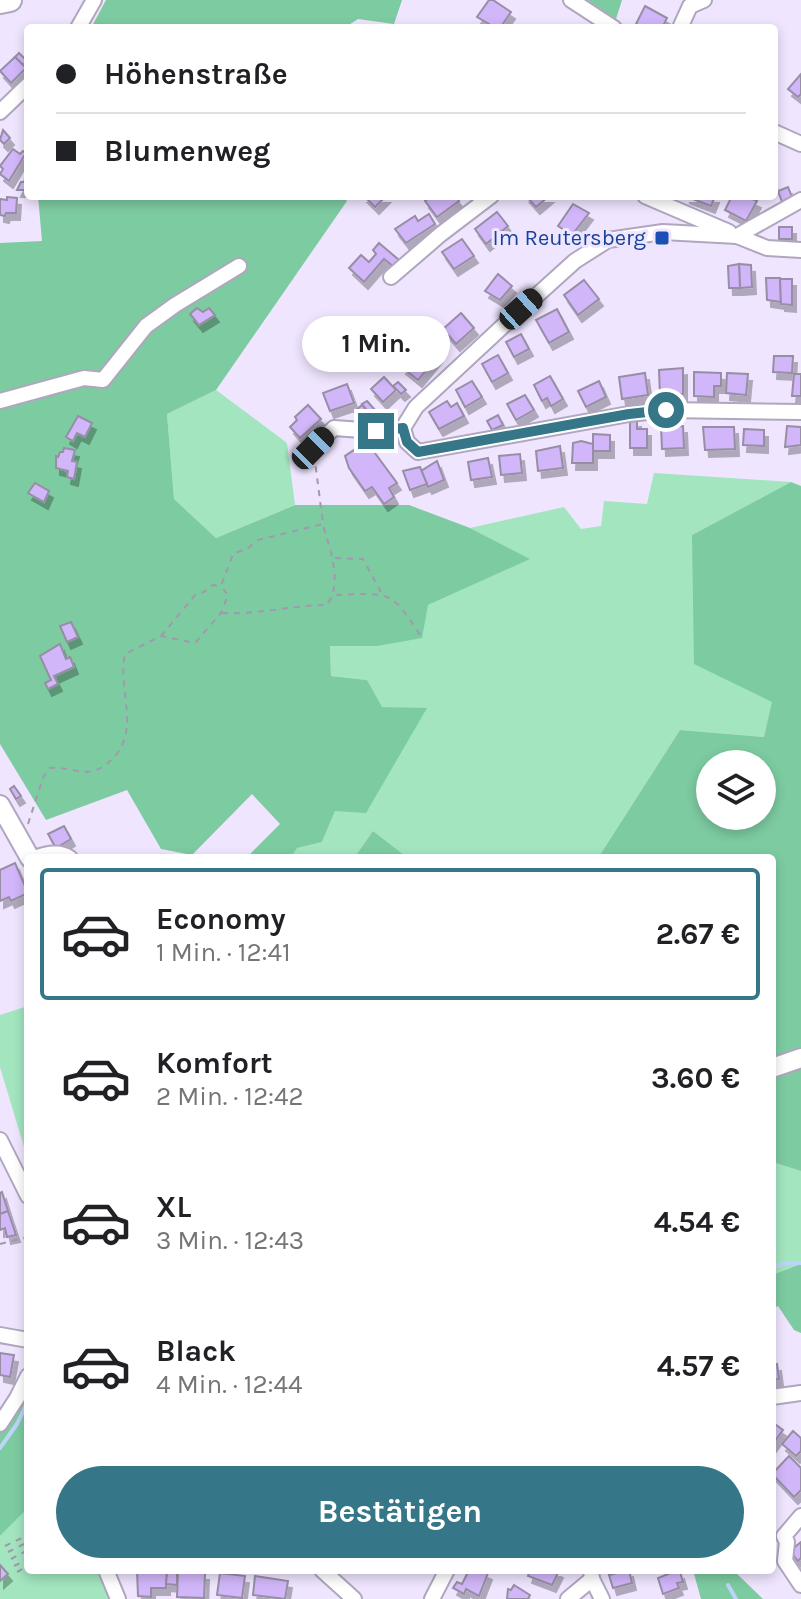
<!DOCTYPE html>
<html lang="de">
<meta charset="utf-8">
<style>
body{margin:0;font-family:Karla,sans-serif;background:#f2f2f2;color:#202124;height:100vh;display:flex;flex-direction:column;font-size:30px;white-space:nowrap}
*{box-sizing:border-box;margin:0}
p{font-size:26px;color:#757577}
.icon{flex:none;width:44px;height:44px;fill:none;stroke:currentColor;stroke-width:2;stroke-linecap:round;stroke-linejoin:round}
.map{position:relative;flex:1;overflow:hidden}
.panel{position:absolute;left:24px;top:854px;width:752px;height:720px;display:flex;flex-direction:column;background:#fff;border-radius:8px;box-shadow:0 4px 12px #0003}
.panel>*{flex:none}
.top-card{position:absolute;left:24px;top:24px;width:754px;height:176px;border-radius:8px;box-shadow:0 4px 12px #0003;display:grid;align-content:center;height:176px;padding:0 32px;background:#fff}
.controls{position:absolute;left:696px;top:750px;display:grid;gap:16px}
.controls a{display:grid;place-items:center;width:80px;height:80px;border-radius:50%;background:#fff;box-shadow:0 4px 12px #0003;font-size:40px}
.end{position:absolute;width:36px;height:36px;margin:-18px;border:10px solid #357788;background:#fff;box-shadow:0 0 0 4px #fff}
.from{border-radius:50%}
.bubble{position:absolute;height:56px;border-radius:28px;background:#fff;box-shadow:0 4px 12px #0003;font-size:26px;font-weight:700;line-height:56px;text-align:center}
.car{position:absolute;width:24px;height:48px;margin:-24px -12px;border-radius:10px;box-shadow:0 0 6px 2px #0007;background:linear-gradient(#222 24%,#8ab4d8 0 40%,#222 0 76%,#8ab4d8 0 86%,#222 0)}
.top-card b{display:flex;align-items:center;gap:28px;height:76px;font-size:30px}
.top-card b+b{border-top:2px solid #e0e0e0}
.top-card i{width:20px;height:20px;background:#202124}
ul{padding:14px 0 0;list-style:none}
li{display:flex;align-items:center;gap:24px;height:132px;margin:0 16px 12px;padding:0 16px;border:4px solid transparent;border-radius:8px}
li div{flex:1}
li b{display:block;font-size:30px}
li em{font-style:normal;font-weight:700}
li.current{border-color:#357788}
li>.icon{width:72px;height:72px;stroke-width:1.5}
.button{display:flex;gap:16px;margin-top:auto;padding:16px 32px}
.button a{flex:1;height:92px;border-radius:48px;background:#357788;color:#fff;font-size:32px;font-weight:700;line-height:92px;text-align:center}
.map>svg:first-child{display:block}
.green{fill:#a2e5bf}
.forest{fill:#7dcba1;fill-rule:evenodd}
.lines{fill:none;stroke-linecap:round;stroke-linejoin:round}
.stream{stroke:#bdd3f9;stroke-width:4}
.building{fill:#d1b6f9;stroke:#978ea5;stroke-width:2;filter:url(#shadow)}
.minor-casing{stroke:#b0a6be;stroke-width:18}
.major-casing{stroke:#b0a6be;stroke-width:22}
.highway-casing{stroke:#b0a6be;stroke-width:26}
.path{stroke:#a199ad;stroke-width:2;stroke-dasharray:6 6;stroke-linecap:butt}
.minor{stroke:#fff;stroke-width:14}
.major{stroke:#fff;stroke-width:18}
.highway{stroke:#fff;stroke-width:22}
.route{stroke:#357788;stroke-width:10}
.transit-dot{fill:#1a4fb4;stroke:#efe5ff;stroke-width:3}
.labels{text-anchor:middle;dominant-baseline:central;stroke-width:6;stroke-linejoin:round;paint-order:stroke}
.transit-label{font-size:22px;fill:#164399;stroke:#efe5ff;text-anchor:end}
</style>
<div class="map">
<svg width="801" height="1599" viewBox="0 0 801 1599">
<defs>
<filter id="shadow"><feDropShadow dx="4" dy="7" stdDeviation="0" flood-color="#0004"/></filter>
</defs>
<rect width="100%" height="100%" fill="#efe5ff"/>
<g class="green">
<path d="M216 390 287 443 295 505 216 538 174 499 167 414Z"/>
<path d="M654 473 791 482 692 535 773 702 764 737 680 730 598 858H408L373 831 354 858H290L296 848 322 842 335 811 426 709 381 707 367 680 331 676 330 646H377L428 605 529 559 470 528 564 507 581 529 601 526 604 501 647 504Z"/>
<path d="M28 1006V1146L24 1147 0 1067V1015Z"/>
<path d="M772 1162 801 1171V1264L772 1275Z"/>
<path d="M28 1508V1570H97L113 1599H0V1536Z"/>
</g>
<g class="forest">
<path d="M106 0H402L394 24 358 19 344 28H91Z"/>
<path d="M587 0H622L616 19Z"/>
<path d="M38 196H342L347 201 216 390 167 414 174 499 216 538 295 505H409L470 528 530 559 428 605 422 638 377 646H330L331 676 367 680 382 707 427 708 366 813 335 811 322 842 297 848 290 858H246L280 824 252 794 192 855 161 849 127 790 46 820 0 744V243L42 241Z"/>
<path d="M791 482 801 486V1171L772 1162V858H598L680 730 764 737 772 702 694 664 692 535ZM710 764H762V816H710Z"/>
<path d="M373 831 408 858H354Z"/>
<path d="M801 1264V1333L794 1330 778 1306 772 1309V1275Z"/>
<path d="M17 1398 28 1405V1508L0 1536V1424Z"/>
<path d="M693 1570H733L763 1599H701Z"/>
</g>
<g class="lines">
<g class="stream">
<path d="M772 1268 784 1263H801"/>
<path d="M0 1448 17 1424 28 1401"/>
<path d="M728 1585 736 1599"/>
</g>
</g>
<g class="building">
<path d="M489 0H493L511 12 500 28H496L477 17Z"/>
<path d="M645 6 667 18 662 28H644L636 24Z"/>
<path d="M19 53 27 61 23 65 15 57Z"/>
<path d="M15 57 26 68 11 83 0 71Z"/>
<path d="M801 74V94L798 97 788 89Z"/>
<path d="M3 130 10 138 4 144 0 140Z"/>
<path d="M13 149 20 154 23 151 26 153 9 181 0 174 3 169 0 166Z"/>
<path d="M27 173 28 190H17L21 182H24Z"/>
<path d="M788 187 792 197 782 202 778 191Z"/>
<path d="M364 196H386L375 207Z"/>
<path d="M432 196H455L459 201 437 217 425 201Z"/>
<path d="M526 196H549L536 207Z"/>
<path d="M685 196H715L711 206Z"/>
<path d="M732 196H746L757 201 746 221 725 210Z"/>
<path d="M7 197 17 198 16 213H6L5 216 0 215V199L7 200Z"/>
<path d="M573 204 589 213 572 235 558 226Z"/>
<path d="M497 212 508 226 486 244 475 229Z"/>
<path d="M429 214 435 224 406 243 395 229 415 216 418 221Z"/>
<rect x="779" y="227" width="13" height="12"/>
<path d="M462 239 474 256 454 269 442 252Z"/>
<path d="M379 243 399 260 394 267 384 259 364 282 349 268 361 255 369 262 376 254 373 250Z"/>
<path d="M739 264 751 265 752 287 740 288Z"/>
<path d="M739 264 740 288H729L728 266Z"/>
<path d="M498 274 512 286 500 300 485 291Z"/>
<path d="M766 278H780L781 302 767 300Z"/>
<path d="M780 279H792V305L781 304Z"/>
<path d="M584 280 599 299 578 315 564 295Z"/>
<path d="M197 308 203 312 209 308 215 315 199 325 190 314Z"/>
<path d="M557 309 569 332 549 343 536 320Z"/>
<path d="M461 313 474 328 456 344 443 329Z"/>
<path d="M521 334 529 349 514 357 506 342Z"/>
<path d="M422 343 438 356 418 380 402 367Z"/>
<path d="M498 355 508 373 492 382 482 364Z"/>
<path d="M774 356H793L792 373 773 372Z"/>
<path d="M683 368V394L660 396 659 370Z"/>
<path d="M694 372 721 373V386H714V397L694 396Z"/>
<path d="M645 373 648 395 622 399 619 377Z"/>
<path d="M727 373 748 374 746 395 726 393Z"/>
<path d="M794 374H801V396H792Z"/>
<path d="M550 376 563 399 551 406 547 398 542 401 534 385Z"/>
<path d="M384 377 396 390 383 402 371 389Z"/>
<path d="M472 381 482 397 465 407 456 390Z"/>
<path d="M599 381 606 397 586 407 578 391Z"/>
<path d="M398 382 406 390 401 394 393 386Z"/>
<path d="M347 384 354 403 330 411 323 393Z"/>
<path d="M525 395 534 410 516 420 507 404Z"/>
<path d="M367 401 375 410 370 414 362 404Z"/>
<path d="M447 401 451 407 457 403 464 416 439 429 429 412Z"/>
<path d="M308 405 321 419 300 438 290 427 297 420 295 417Z"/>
<path d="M362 405 369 414 361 421 354 412Z"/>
<path d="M498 415 503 425 492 430 487 421Z"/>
<path d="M78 416 92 423 85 437 77 433 73 441 66 437Z"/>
<path d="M637 420V429H647V448H630V421Z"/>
<path d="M683 426 684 448 662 449 661 427Z"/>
<path d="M787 426 801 427V445L785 447Z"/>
<path d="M703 427H734L735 449 705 450Z"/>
<path d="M744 429 764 430V446L743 445Z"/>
<path d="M593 434 610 435V451H593Z"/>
<path d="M581 441 593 444V463H572L573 443Z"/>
<path d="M369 445 397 483 389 488 394 497 384 504 372 487 365 491 349 468 345 456 357 448 359 451Z"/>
<path d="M560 446 563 468 538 471 536 451Z"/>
<path d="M64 448 75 450 72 461 77 462 74 479 67 477 68 471 56 468V456L58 457 60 452H63Z"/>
<path d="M520 454 522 473 501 475 499 456Z"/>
<path d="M488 458 492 477 471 480 468 462Z"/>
<path d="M437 461 444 480 428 487 421 471Z"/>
<path d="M420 467 427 484 410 490 403 471Z"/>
<path d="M35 483 49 491 44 502 28 493Z"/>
<path d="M71 622 78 637 67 642 60 626Z"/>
<path d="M60 644 66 659 70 657 74 667 54 676 58 684 48 689 45 683 51 680 40 656Z"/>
<path d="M14 786 21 796 16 799 10 789Z"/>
<path d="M64 826 71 839 56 848 48 834Z"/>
<path d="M15 863 28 893 11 901 9 897 0 901V870Z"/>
<path d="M2 1192 8 1211 0 1214V1193Z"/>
<path d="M8 1211 16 1235 7 1237 5 1228 0 1230V1214Z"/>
<path d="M0 1353 14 1355 10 1377 0 1375Z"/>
<path d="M777 1364 779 1379 772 1380V1365Z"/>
<path d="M772 1422 783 1430 772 1445Z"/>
<path d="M793 1431 801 1438V1451L796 1456 782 1444Z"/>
<path d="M789 1456 801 1468V1490L794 1497 772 1474Z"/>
<path d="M801 1542V1558L798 1561 790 1551Z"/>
<path d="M0 1565 8 1574 0 1581Z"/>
<path d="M137 1570 167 1571 166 1588H151V1597L138 1596Z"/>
<path d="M469 1570H482L488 1573 479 1596 466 1589 464 1594 453 1588 457 1582 462 1584Z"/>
<path d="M530 1570H557L559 1571 552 1585 528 1576Z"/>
<path d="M629 1570 632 1583 613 1588 609 1575Z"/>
<path d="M178 1572 205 1573 204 1598 177 1597Z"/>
<path d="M673 1572H680L683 1582 677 1583 679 1588 663 1594 658 1578Z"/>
<path d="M167 1573H177V1585L166 1584Z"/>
<path d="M220 1573 245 1576 242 1598 217 1595Z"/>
<path d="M255 1576 288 1581 285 1599 253 1595Z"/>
<path d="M514 1585 530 1595 528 1599H507L508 1589 511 1590Z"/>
</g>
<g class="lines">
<g class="minor-casing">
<g id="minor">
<path d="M571 0 614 28"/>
<path d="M78 28 94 0"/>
<path d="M680 28 690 6 704 0"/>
<path d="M0 112 28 85"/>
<path d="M774 132 801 144"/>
<path d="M645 196 729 232"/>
<path d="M737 236 801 200"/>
<path d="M801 250 767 248 737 236 663 232 608 240 575 261 503 326 416 407 403 428 407 442 418 452 629 414 666 410 801 412"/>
<path d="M391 277 441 234 491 196"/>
<path d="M0 401 84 378 103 380 146 326 175 305 239 266"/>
<path d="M313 448 334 428 376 431 403 428"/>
<path d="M34 858C46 854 59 850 70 858"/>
<path d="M0 1140 28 1196"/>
<path d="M0 1335 28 1340"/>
<path d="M772 1397 801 1393"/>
<path d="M0 1424 17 1398 28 1376"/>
<path d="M801 1516 784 1536 787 1542 785 1561 801 1585"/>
<path d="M106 1570 118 1599"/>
<path d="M322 1570 354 1599"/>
<path d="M591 1570 592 1579 602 1599"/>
<path d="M432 1599 447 1570"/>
<path d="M568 1599 592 1579"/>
</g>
</g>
<g class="major-casing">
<g id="major">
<path d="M0 805 30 858"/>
<path d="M772 1068 801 1058"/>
</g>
</g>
<g class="highway-casing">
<path id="highway" d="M0 2 10 0"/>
</g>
<g class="path">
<path d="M335 558 363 559 381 592"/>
<path d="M336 595C392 593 391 590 422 638"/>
<path d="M222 613C258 615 292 605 327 605 343 583 330 549 323 525"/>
<path d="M161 636 196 594 204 592 213 585 220 586"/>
<path d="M28 824 43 778 49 768C64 766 79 774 93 771 99 770 105 765 109 762 143 733 117 691 125 654L161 636 195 643 221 613 228 595 221 586 233 554 248 548 258 540 323 524 315 461"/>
<path d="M0 1244 28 1237"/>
<path d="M772 1257 774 1258"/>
<path d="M5 1546 28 1535"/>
<path d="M8 1552 28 1542"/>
<path d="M11 1559 28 1550"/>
<path d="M14 1566 28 1559"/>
<path d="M17 1572 28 1566"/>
</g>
<use href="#minor" class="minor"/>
<use href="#major" class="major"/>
<use href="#highway" class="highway"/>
</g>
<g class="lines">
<path class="route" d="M376 431 403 428 407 442 418 452 629 414 666 410"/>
</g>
<rect class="transit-dot" x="654" y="230" width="16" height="16" rx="4"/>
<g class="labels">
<g class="transit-label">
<text x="646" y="238">Im Reutersberg</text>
</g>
</g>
</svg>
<div class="controls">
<a><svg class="icon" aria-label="layers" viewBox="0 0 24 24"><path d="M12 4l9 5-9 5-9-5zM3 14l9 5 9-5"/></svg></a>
</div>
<i class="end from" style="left:666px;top:410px"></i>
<i class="end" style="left:376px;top:431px"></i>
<div class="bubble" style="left:302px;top:316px;width:148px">1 Min.</div>
<i class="car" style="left:521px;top:309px;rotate:48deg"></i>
<i class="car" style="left:313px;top:448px;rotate:45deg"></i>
<div class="top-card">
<b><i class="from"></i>Höhenstraße</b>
<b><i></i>Blumenweg</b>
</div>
<section class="panel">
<ul>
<li class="current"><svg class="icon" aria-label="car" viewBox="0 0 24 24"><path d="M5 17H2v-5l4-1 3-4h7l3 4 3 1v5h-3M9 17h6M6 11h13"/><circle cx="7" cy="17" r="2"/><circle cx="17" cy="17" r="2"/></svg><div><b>Economy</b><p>1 Min. · 12:41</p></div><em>2.67 €</em></li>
<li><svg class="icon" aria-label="car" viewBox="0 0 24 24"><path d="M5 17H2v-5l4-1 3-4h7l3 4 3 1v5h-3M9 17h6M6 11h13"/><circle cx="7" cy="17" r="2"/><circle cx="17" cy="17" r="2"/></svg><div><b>Komfort</b><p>2 Min. · 12:42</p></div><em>3.60 €</em></li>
<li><svg class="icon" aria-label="car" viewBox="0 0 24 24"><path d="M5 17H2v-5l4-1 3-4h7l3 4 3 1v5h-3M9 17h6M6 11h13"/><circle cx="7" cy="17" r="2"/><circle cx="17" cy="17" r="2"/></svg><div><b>XL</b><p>3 Min. · 12:43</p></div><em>4.54 €</em></li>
<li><svg class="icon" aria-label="car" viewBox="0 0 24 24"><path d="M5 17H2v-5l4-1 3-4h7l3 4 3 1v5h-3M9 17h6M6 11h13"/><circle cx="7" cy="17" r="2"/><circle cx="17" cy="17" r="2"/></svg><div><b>Black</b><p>4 Min. · 12:44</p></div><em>4.57 €</em></li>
</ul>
<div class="button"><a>Bestätigen</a></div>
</section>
</div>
